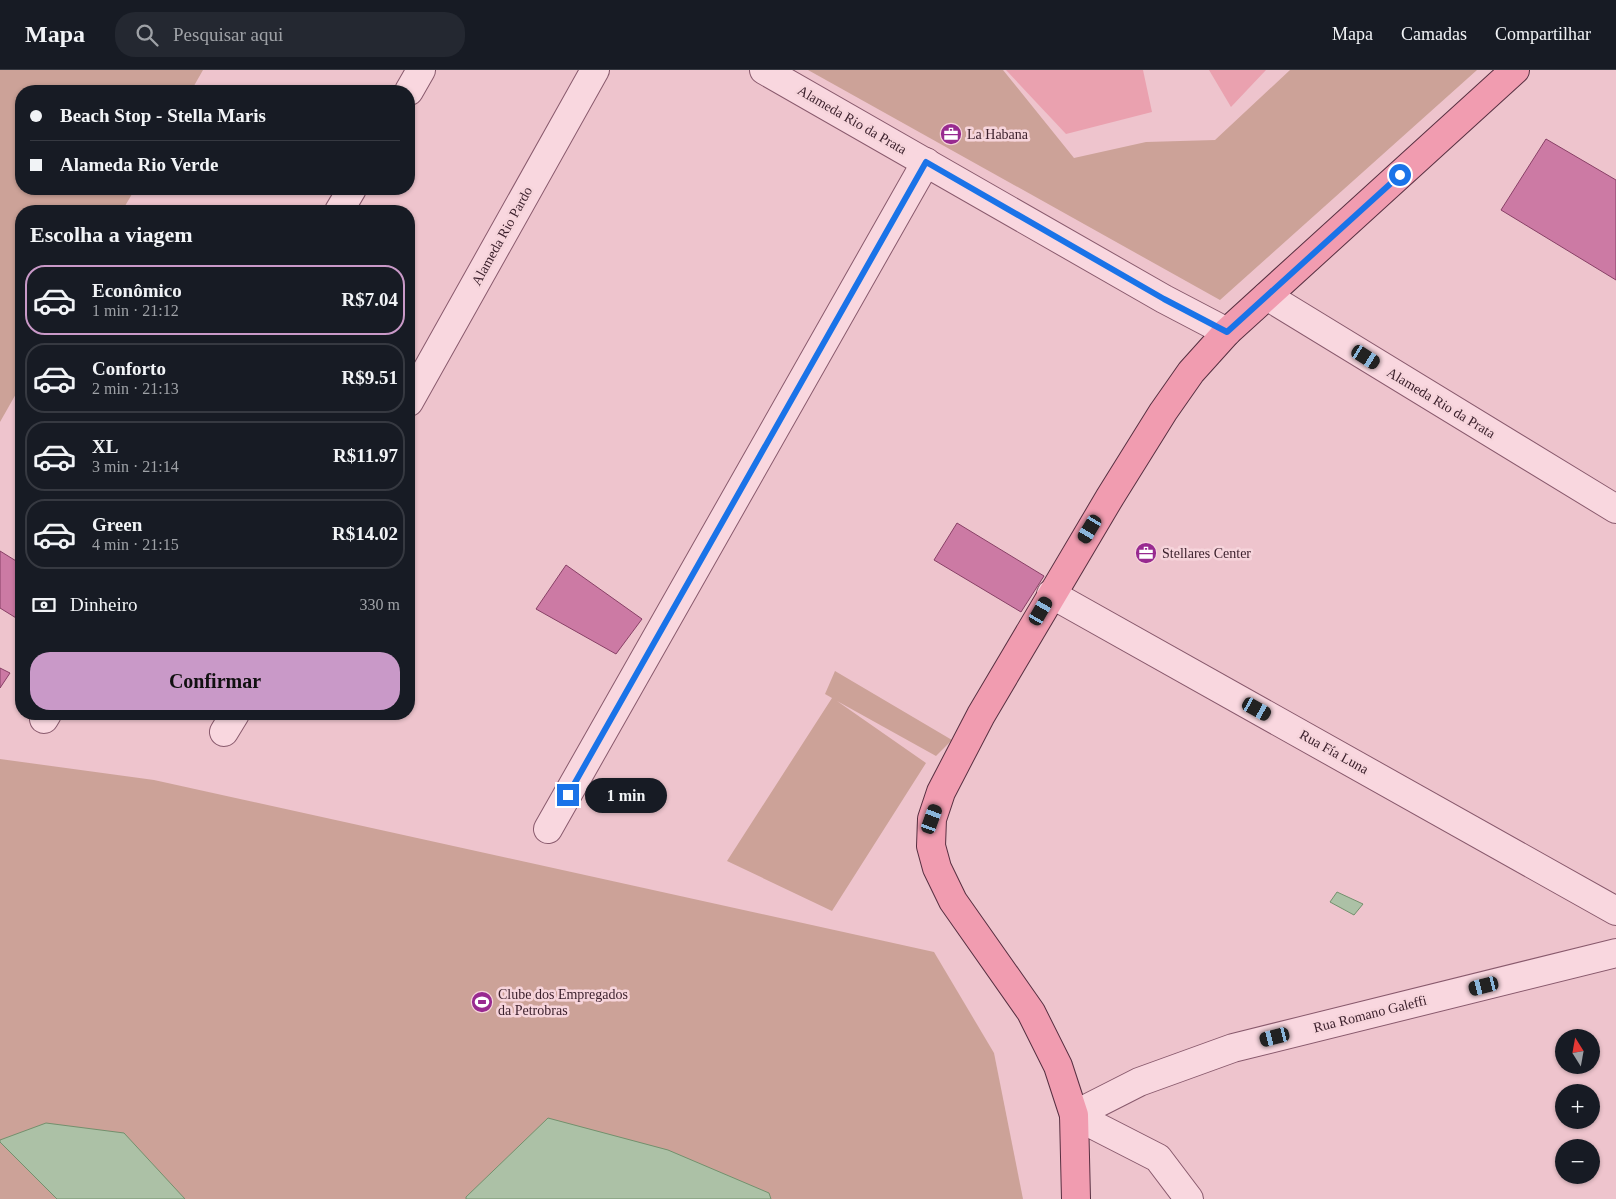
<!DOCTYPE html>
<html lang="pt">
<meta charset="utf-8">
<style>
body{margin:0;font-family:Georgia,serif;background:#242831;color:#f1f3f6;height:100vh;display:flex;flex-direction:column;font-size:19px;white-space:nowrap}
*{box-sizing:border-box;margin:0}
p{font-size:16px;color:#9ea1a6}
.icon{flex:none;width:28px;height:28px;fill:none;stroke:currentColor;stroke-width:2;stroke-linecap:round;stroke-linejoin:round}
.map{position:relative;flex:1;overflow:hidden}
.sheet{position:absolute;left:15px;top:135px;width:400px;height:515px;display:flex;flex-direction:column;background:#171b24;border-radius:20px;box-shadow:0 1px 4px #0004}
.sheet>*{flex:none}
.hud{position:absolute;left:15px;top:15px;width:400px;height:110px;border-radius:20px;box-shadow:0 1px 4px #0004;display:grid;align-content:center;height:110px;padding:0 15px;background:#171b24}
.needle{width:32px;rotate:349deg}
.controls{position:absolute;left:1555px;top:959px;display:grid;gap:10px}
.controls a{display:grid;place-items:center;width:45px;height:45px;border-radius:50%;background:#171b24;box-shadow:0 1px 4px #0004;font-size:25px}
.end{position:absolute;width:22px;height:22px;margin:-11px;border:6px solid #1a73e8;background:#fff;box-shadow:0 0 0 2px #fff}
.from{border-radius:50%}
.bubble{position:absolute;height:35px;border-radius:18px;background:#171b24;box-shadow:0 1px 4px #0004;font-size:16px;font-weight:600;line-height:35px;text-align:center}
.car{position:absolute;width:15px;height:30px;margin:-15px -8px;border-radius:6px;box-shadow:0 0 4px 1px #0007;background:linear-gradient(#222 24%,#8ab4d8 0 40%,#222 0 76%,#8ab4d8 0 86%,#222 0)}
.hud b{display:flex;align-items:center;gap:18px;height:48px;font-size:19px}
.hud b+b{border-top:1px solid #363941}
.hud i{width:12px;height:12px;background:#f1f3f6}
ul{padding:0;list-style:none}
li{display:flex;align-items:center;gap:15px;height:70px;margin:0 10px 8px;padding:0 5px;border:2px solid #363941;border-radius:20px}
li div{flex:1}
li b{display:block;font-size:19px}
li em{font-style:normal;font-weight:600}
li.active{border-color:#c999c8}
li>.icon{width:45px;height:45px;stroke-width:1.5}
h2{padding:0 15px;font-size:22px;line-height:60px}
.pay{display:flex;align-items:center;gap:12px;height:55px;padding:0 15px;font-size:19px}
.pay p{margin-inline-start:auto}
.button{display:flex;gap:10px;margin-top:auto;padding:10px 15px}
.button a{flex:1;height:58px;border-radius:20px;background:#c999c8;color:#111;font-size:20px;font-weight:600;line-height:58px;text-align:center}
header{display:flex;align-items:center;gap:30px;box-sizing:border-box;height:70px;padding:0 25px;background:#171b24;border-bottom:1px solid #363941}
header strong{font-size:24px}
nav{display:flex;gap:28px;margin-inline-start:auto;font-size:18px}
.search{width:350px;height:45px;background:#242831;display:flex;align-items:center;gap:12px;box-sizing:border-box;padding:0 18px;border-radius:20px;color:#9ea1a6;font-size:19px}
.map>svg:first-child{display:block}
.green{fill:#cca298}
.sand{fill:#eaa1af}
.water{fill:#acc1a6;stroke:#73906d}
.building{fill:#cc7aa4;stroke:#884066}
.lines{fill:none;stroke-linecap:round;stroke-linejoin:round}
.minor-casing{stroke:#895a6d;stroke-width:30}
.major-casing{stroke:#572f41;stroke-width:30}
.minor{stroke:#f9d7df;stroke-width:28}
.major{stroke:#f19cb0;stroke-width:28}
.route{stroke:#1a73e8;stroke-width:6}
.labels{text-anchor:middle;dominant-baseline:central;stroke-width:5;stroke-linejoin:round;paint-order:stroke}
.street-label{font-size:14px;fill:#391e2a;stroke:#f6d4db}
.poi-label{font-size:14px;fill:#391e2a;stroke:#f6d4db;text-anchor:start}
</style>
<header>
<strong>Mapa</strong>
<div class="search"><svg class="icon" aria-label="search" viewBox="0 0 24 24"><circle cx="10" cy="10" r="6"/><path d="M15 15l6 6"/></svg>Pesquisar aqui</div>
<nav><a>Mapa</a><a>Camadas</a><a>Compartilhar</a></nav>
</header>
<div class="map">
<svg width="1616" height="1129" viewBox="0 0 1616 1129">
<rect width="100%" height="100%" fill="#eec4cd"/>
<g class="green">
<path d="M0 0H203L191 21H21V119H135L122 141H21V315L0 352Z"/>
<path d="M808 0H1003L1074 88 1146 72 1215 70 1290 0H1477L1220 230Z"/>
<path d="M835 601 952 670 936 686 837 631 926 693 832 841 727 791 832 628 825 624Z"/>
<path d="M0 689 154 710 934 882 994 983 1023 1129H0Z"/>
</g>
<g class="sand">
<path d="M1006 0H1143L1152 42 1066 64Z"/>
<path d="M1209 0H1266L1231 37Z"/>
</g>
<g class="water">
<path d="M1337 822 1363 834 1354 845 1330 832Z"/>
<path d="M548 1048 668 1080 769 1123 771 1129H466V1127Z"/>
<path d="M46 1053 124 1063 185 1129H57L0 1072V1070Z"/>
</g>
<g class="building">
<path d="M1546 69 1616 110V210L1501 140Z"/>
<path d="M957 453 1044 506 1021 542 934 490Z"/>
<path d="M0 481 21 494V551L0 538Z"/>
<path d="M566 495 642 549 616 584 536 539Z"/>
<path d="M0 598 10 603 0 618Z"/>
</g>
<g class="lines">
<g class="minor-casing">
<g id="minor">
<path d="M764 0 1164 229 1227 262"/>
<path d="M409 21 421 0"/>
<path d="M339 141 352 119"/>
<path d="M1267 226 1616 439"/>
<path d="M409 332 595 0"/>
<path d="M1051 524 1616 841"/>
<path d="M44 649 47 644"/>
<path d="M224 662 235 644"/>
<path d="M548 759 926 92"/>
<path d="M1074 1045 1139 1012 1233 978 1616 883"/>
<path d="M1074 1045 1158 1088 1189 1129"/>
</g>
</g>
<g class="major-casing">
<path id="major" d="M1076 1129 1074 1045 1058 996 1031 942 953 831 937 798 931 776 932 749 941 722 981 645 1110 427 1163 342 1191 302 1227 262 1515 0"/>
</g>
<use href="#minor" class="minor"/>
<use href="#major" class="major"/>
</g>
<g class="lines">
<path class="route" d="M568 725 926 92 1164 229 1227 262 1400 105"/>
</g>
<defs>
<g id="office-disc" transform="scale(1.125)"><circle r="9.5" fill="#982a90" stroke="#f6d4db"/><path d="M-6-3h4V-5.5h4V-3h4V5H-6ZM-1-4.5V-3h2v-1.5ZM-6 0V1H6V0Z" fill="#fff"/></g>
<g id="stadium-disc" transform="scale(1.125)"><circle r="9.5" fill="#982a90" stroke="#f6d4db"/><path d="M0-5a6.5 5 0 1 0 0 10a6.5 5 0 1 0 0-10ZM-3.5-1.8h7v3.6h-7Z" fill="#fff"/></g>
</defs>
<g fill-rule="evenodd">
<use href="#office-disc" x="951" y="64"/>
<use href="#office-disc" x="1146" y="483"/>
<use href="#stadium-disc" x="482" y="932"/>
</g>
<g class="labels">
<g class="street-label">
<text transform="translate(852 50) rotate(30)">Alameda Rio da Prata</text>
<text transform="translate(502 166) rotate(-61)">Alameda Rio Pardo</text>
<text transform="translate(1441 333) rotate(31)">Alameda Rio da Prata</text>
<text transform="translate(1334 682) rotate(29)">Rua Fía Luna</text>
<text transform="translate(1370 944) rotate(-14)">Rua Romano Galeffi</text>
</g>
<g class="poi-label">
<text x="967" y="64">La Habana</text>
<text x="1162" y="483">Stellares Center</text>
<text x="498" y="924">Clube dos Empregados<tspan x="498" dy="16">da Petrobras</tspan></text>
</g>
</g>
</svg>
<div class="controls">
<a><svg class="needle" viewBox="-14 -14 28 28"><path d="M0-13l5 13h-10z" fill="#e53935"/><path d="M0 13l5-13h-10z" fill="#9ea1a6"/></svg></a>
<a>+</a>
<a>−</a>
</div>
<i class="end from" style="left:1400px;top:105px"></i>
<i class="end" style="left:568px;top:725px"></i>
<div class="bubble" style="left:585px;top:708px;width:82px">1 min</div>
<i class="car" style="left:1366px;top:287px;rotate:122deg"></i>
<i class="car" style="left:1090px;top:459px;rotate:211deg"></i>
<i class="car" style="left:1041px;top:541px;rotate:30deg"></i>
<i class="car" style="left:1257px;top:639px;rotate:119deg"></i>
<i class="car" style="left:932px;top:749px;rotate:20deg"></i>
<i class="car" style="left:1484px;top:916px;rotate:256deg"></i>
<i class="car" style="left:1275px;top:967px;rotate:256deg"></i>
<div class="hud">
<b><i class="from"></i>Beach Stop - Stella Maris</b>
<b><i></i>Alameda Rio Verde</b>
</div>
<section class="sheet">
<h2>Escolha a viagem</h2>
<ul>
<li class="active"><svg class="icon" aria-label="car" viewBox="0 0 24 24"><path d="M5 17H2v-5l4-1 3-4h7l3 4 3 1v5h-3M9 17h6M6 11h13"/><circle cx="7" cy="17" r="2"/><circle cx="17" cy="17" r="2"/></svg><div><b>Econômico</b><p>1 min · 21:12</p></div><em>R$7.04</em></li>
<li><svg class="icon" aria-label="car" viewBox="0 0 24 24"><path d="M5 17H2v-5l4-1 3-4h7l3 4 3 1v5h-3M9 17h6M6 11h13"/><circle cx="7" cy="17" r="2"/><circle cx="17" cy="17" r="2"/></svg><div><b>Conforto</b><p>2 min · 21:13</p></div><em>R$9.51</em></li>
<li><svg class="icon" aria-label="car" viewBox="0 0 24 24"><path d="M5 17H2v-5l4-1 3-4h7l3 4 3 1v5h-3M9 17h6M6 11h13"/><circle cx="7" cy="17" r="2"/><circle cx="17" cy="17" r="2"/></svg><div><b>XL</b><p>3 min · 21:14</p></div><em>R$11.97</em></li>
<li><svg class="icon" aria-label="car" viewBox="0 0 24 24"><path d="M5 17H2v-5l4-1 3-4h7l3 4 3 1v5h-3M9 17h6M6 11h13"/><circle cx="7" cy="17" r="2"/><circle cx="17" cy="17" r="2"/></svg><div><b>Green</b><p>4 min · 21:15</p></div><em>R$14.02</em></li>
</ul>
<div class="pay"><svg class="icon" aria-label="cash" viewBox="0 0 24 24"><path d="M3 7h18v10H3z"/><circle cx="12" cy="12" r="2"/></svg>Dinheiro<p>330 m</p></div>
<div class="button"><a>Confirmar</a></div>
</section>
</div>
